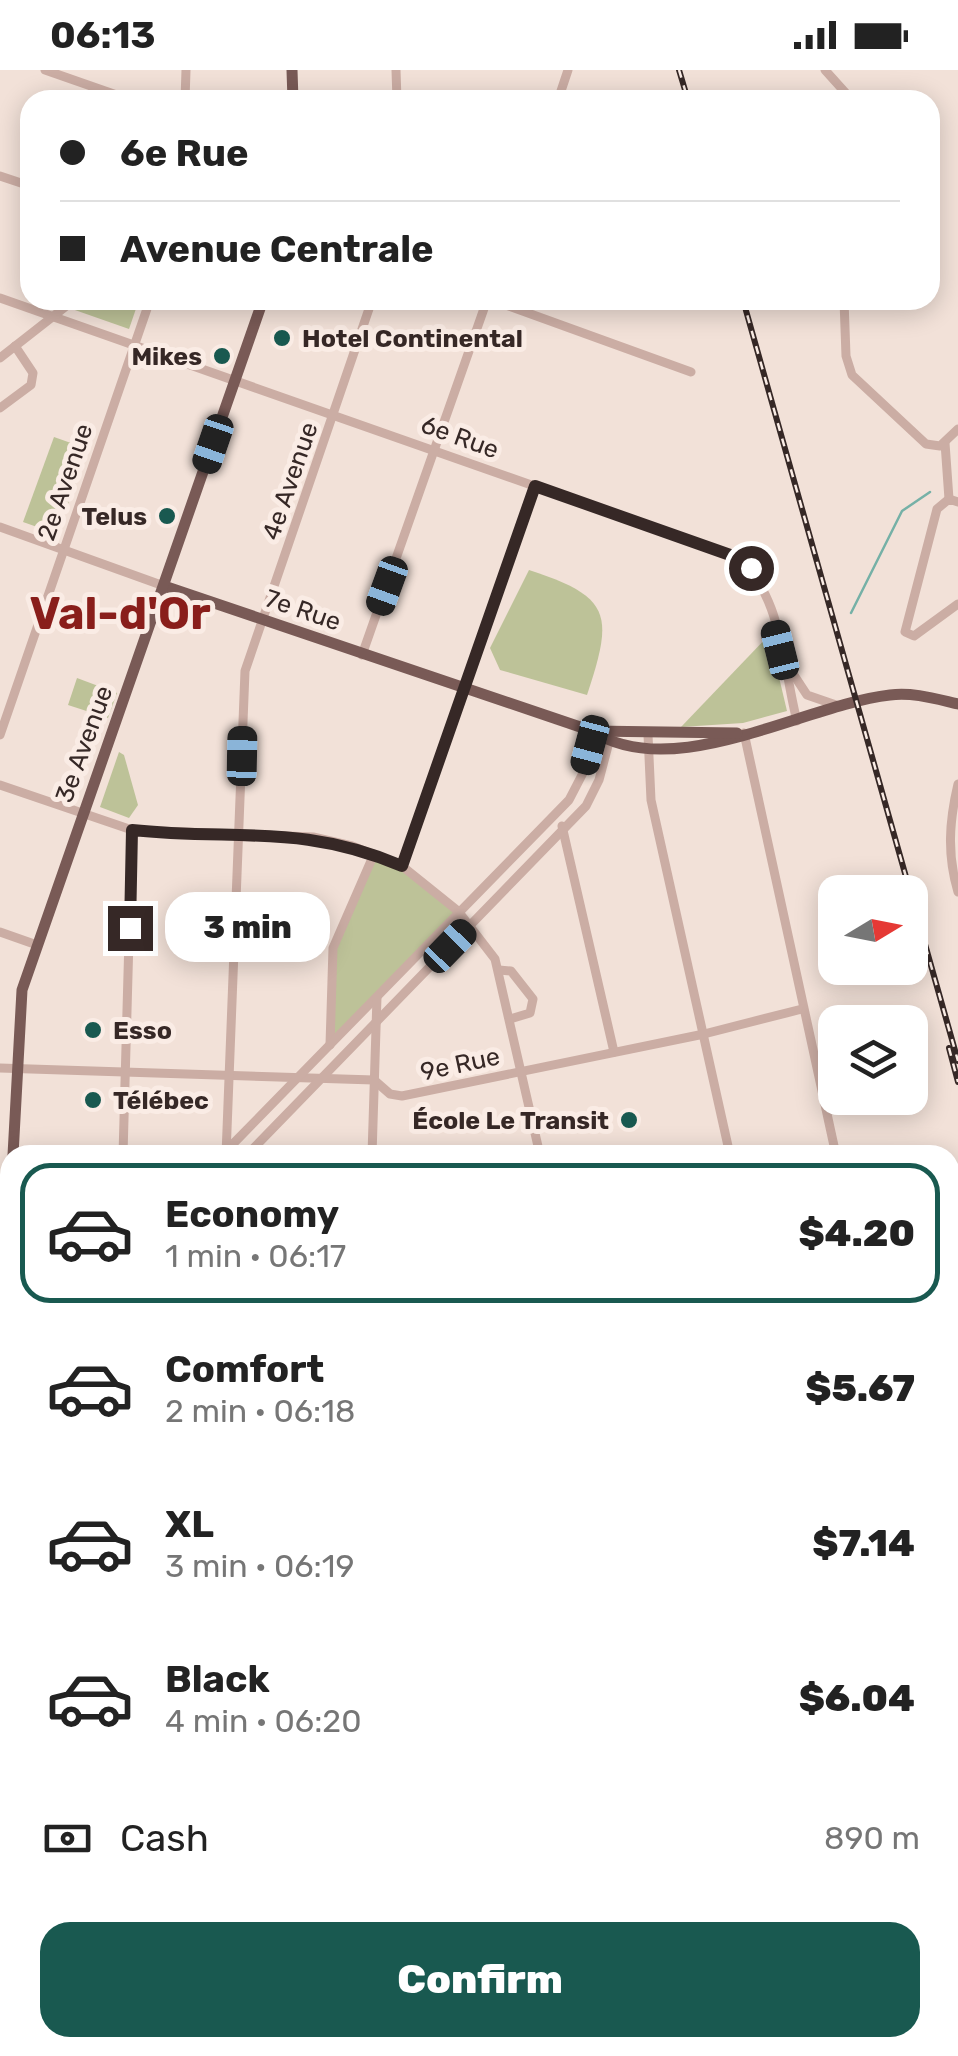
<!DOCTYPE html>
<meta charset="utf-8">
<style>
body{margin:0;font-family:Rubik,sans-serif;background:#f6f6f6;color:#222;height:100vh;display:flex;flex-direction:column;font-size:38px;white-space:nowrap}
*{box-sizing:border-box;margin:0}
p{font-size:32px;color:#767676}
.icon{flex:none;width:55px;height:55px;fill:none;stroke:currentColor;stroke-width:2;stroke-linecap:round;stroke-linejoin:round}
.map{position:relative;flex:1;overflow:hidden}
.sheet{position:absolute;left:0px;top:1075px;width:960px;height:912px;display:flex;flex-direction:column;background:#fff;border-radius:30px 30px 0 0;box-shadow:0 5px 25px #0003}
.sheet>*{flex:none}
.banner{position:absolute;left:20px;top:20px;width:920px;height:220px;border-radius:30px;box-shadow:0 5px 25px #0003;display:grid;align-content:center;height:220px;padding:0 40px;background:#fff}
.needle{width:65px;rotate:80deg}
.buttons{position:absolute;left:818px;top:805px;display:grid;gap:20px}
.buttons a{display:grid;place-items:center;width:110px;height:110px;border-radius:20px;background:#fff;box-shadow:0 5px 25px #0003;font-size:50px}
.end{position:absolute;width:45px;height:45px;margin:-22px;border:12px solid #362826;background:#fff;box-shadow:0 0 0 5px #fff}
.from{border-radius:50%}
.bubble{position:absolute;height:70px;border-radius:30px;background:#fff;box-shadow:0 5px 25px #0003;font-size:32px;font-weight:800;line-height:70px;text-align:center}
.car{position:absolute;width:30px;height:60px;margin:-30px -15px;border-radius:12px;box-shadow:0 0 8px 2px #0007;background:linear-gradient(#222 24%,#8ab4d8 0 40%,#222 0 76%,#8ab4d8 0 86%,#222 0)}
.banner b{display:flex;align-items:center;gap:35px;height:95px;font-size:38px}
.banner b+b{border-top:2px solid #e0e0e0}
.banner i{width:25px;height:25px;background:#222}
ul{padding:18px 0 0;list-style:none}
li{display:flex;align-items:center;gap:30px;height:140px;margin:0 20px 15px;padding:0 20px;border:5px solid transparent;border-radius:30px}
li div{flex:1}
li b{display:block;font-size:38px}
li em{font-style:normal;font-weight:800}
li.on{border-color:#195950}
li>.icon{width:90px;height:90px;stroke-width:1.5}
.pay{display:flex;align-items:center;gap:25px;height:110px;padding:0 40px;font-size:38px}
.pay p{margin-inline-start:auto}
.cta{display:flex;gap:20px;margin-top:auto;padding:20px 40px}
.cta a{flex:1;height:115px;border-radius:30px;background:#195950;color:#fff;font-size:40px;font-weight:800;line-height:115px;text-align:center}
.status{display:flex;justify-content:space-between;align-items:center;height:70px;padding:0 50px;background:#fff;direction:ltr}
.status svg{height:28px;fill:currentColor}
.map>svg:first-child{display:block}
.green{fill:#bdc298}
.lines{fill:none;stroke-linecap:round;stroke-linejoin:round}
.stream{stroke:#76b1a7;stroke-width:2.5}
.minor{stroke:#cbada4;stroke-width:9}
.major{stroke:#795a56;stroke-width:11}
.rail-casing{stroke:#362826;stroke-width:6}
.rail{stroke:#faece5;stroke-width:2.5;stroke-dasharray:8;stroke-linecap:butt}
.route{stroke:#362826;stroke-width:12}
.poi-dot{fill:#195950;stroke:#faece5;stroke-width:4}
.labels{text-anchor:middle;dominant-baseline:central;stroke-width:10;stroke-linejoin:round;paint-order:stroke}
.poi-label{font-size:25px;font-weight:bold;fill:#362826;stroke:#faece5;text-anchor:start}
.street-label{font-size:25px;fill:#362826;stroke:#faece5}
.town-label{font-size:45px;font-weight:bold;fill:#891e1b;stroke:#faece5}
</style>
<div class="status"><b>06:13</b><svg viewBox="0 0 49 12"><path d="M0 12V9h3v3zM5 12V6h3v6zM10 12V3h3v9zM15 12V0h3v12zM26 1h20v11H26zM47 4h2v5h-2z"/></svg></div>
<div class="map">
<svg width="958" height="1986" viewBox="0 0 958 1986">
<rect width="100%" height="100%" fill="#f2e1d8"/>
<g class="green">
<path d="M83 230H139L129 259 72 239Z"/>
<path d="M54 367 88 379 57 464 23 452Z"/>
<path d="M529 500C613 527 613 546 587 625L500 600 490 578Z"/>
<path d="M769 565 787 641 743 653 681 657Z"/>
<path d="M77 608 117 623 108 648 68 635Z"/>
<path d="M119 682 124 685 138 735 129 748 100 737Z"/>
<path d="M374 784 402 796 458 841 330 975 333 878Z"/>
</g>
<g class="lines">
<path class="stream" d="M851 543 902 441 930 422"/>
<g class="minor">
<path d="M45 0 131 30"/>
<path d="M396 0 397 30"/>
<path d="M825 0 852 30"/>
<path d="M185 30 186 0"/>
<path d="M558 30 568 0"/>
<path d="M0 106 30 116"/>
<path d="M0 228 733 486C782 518 783 598 797 651"/>
<path d="M492 230 691 302"/>
<path d="M844 230 846 286 852 305 926 374 940 376 958 359"/>
<path d="M0 288 74 230"/>
<path d="M0 338 31 315 33 303 15 276"/>
<path d="M945 373 949 429"/>
<path d="M958 432 949 429 937 439 905 562 914 566 958 534"/>
<path d="M0 457 164 516"/>
<path d="M362 585 487 230"/>
<path d="M786 593 807 625 836 635"/>
<path d="M744 663 836 1085"/>
<path d="M0 665 150 230"/>
<path d="M648 665 651 730 730 1085"/>
<path d="M958 714C949 752 947 785 958 822"/>
<path d="M0 715 132 760 313 767 352 776 402 796 458 841 495 889 540 1085"/>
<path d="M562 756 614 982"/>
<path d="M402 796 535 416"/>
<path d="M0 862 37 875"/>
<path d="M499 900 511 901 533 929 530 943 510 949"/>
<path d="M330 975 333 878 374 784"/>
<path d="M0 998 374 1010 390 1024 402 1026 704 964 802 939"/>
<path d="M227 1080 569 730 583 703 592 661"/>
<path d="M123 1085 132 760"/>
<path d="M226 1085 245 601 372 230"/>
<path d="M247 1085 586 736 599 710 609 672"/>
<path d="M372 1085 377 927"/>
<path d="M950 1388 958 1386"/>
<path d="M0 1727 10 1725"/>
<path d="M0 1966 4 1986"/>
<path d="M201 1986 202 1978"/>
<path d="M441 1986 494 1978"/>
</g>
<g class="major">
<path d="M292 0 293 30"/>
<path d="M164 516 592 661C674 714 803 635 890 625 913 622 936 629 958 634"/>
<path d="M592 661 737 663"/>
<path d="M13 1085 22 920 263 230"/>
<path d="M10 1283 3 1500 10 1541"/>
<path d="M98 1978V1986"/>
</g>
<g class="rail-casing">
<g id="rail">
<path d="M679 0 688 30"/>
<path d="M743 230 958 991"/>
<path d="M949 978 958 1012"/>
</g>
</g>
<use href="#rail" class="rail"/>
</g>
<g class="lines">
<path class="route" d="M130 858 132 760C235 771 301 753 402 796L535 416 733 486 751 498"/>
</g>
<g class="poi-dot">
<circle cx="282" cy="268" r="10"/>
<circle cx="222" cy="286" r="10"/>
<circle cx="167" cy="446" r="10"/>
<circle cx="93" cy="960" r="10"/>
<circle cx="93" cy="1030" r="10"/>
<circle cx="629" cy="1050" r="10"/>
</g>
<g class="labels">
<g class="poi-label">
<text x="302" y="268">Hotel Continental</text>
<text x="202" y="286" text-anchor="end">Mikes</text>
<text x="147" y="446" text-anchor="end">Telus</text>
<text x="113" y="960">Esso</text>
<text x="113" y="1030">Télébec</text>
<text x="609" y="1050" text-anchor="end">École Le Transit</text>
</g>
<g class="street-label">
<text transform="translate(460 367) rotate(20)">6e Rue</text>
<text transform="translate(290 411) rotate(-71)">4e Avenue</text>
<text transform="translate(65 412) rotate(-71)">2e Avenue</text>
<text transform="translate(303 540) rotate(19)">7e Rue</text>
<text transform="translate(84 674) rotate(-70)">3e Avenue</text>
<text transform="translate(460 994) rotate(-12)">9e Rue</text>
</g>
<g class="town-label">
<text x="120" y="543">Val-d'Or</text>
</g>
</g>
</svg>
<div class="buttons">
<a><svg class="needle" viewBox="-14 -14 28 28"><path d="M0-13l5 13h-10z" fill="#e53935"/><path d="M0 13l5-13h-10z" fill="#767676"/></svg></a>
<a><svg class="icon" aria-label="layers" viewBox="0 0 24 24"><path d="M12 4l9 5-9 5-9-5zM3 14l9 5 9-5"/></svg></a>
</div>
<i class="end from" style="left:751px;top:498px"></i>
<i class="end" style="left:130px;top:858px"></i>
<div class="bubble" style="left:165px;top:822px;width:165px">3 min</div>
<i class="car" style="left:213px;top:374px;rotate:199deg"></i>
<i class="car" style="left:387px;top:516px;rotate:200deg"></i>
<i class="car" style="left:780px;top:580px;rotate:346deg"></i>
<i class="car" style="left:590px;top:675px;rotate:195deg"></i>
<i class="car" style="left:242px;top:686px;rotate:1deg"></i>
<i class="car" style="left:450px;top:876px;rotate:44deg"></i>
<div class="banner">
<b><i class="from"></i>6e Rue</b>
<b><i></i>Avenue Centrale</b>
</div>
<section class="sheet">
<ul>
<li class="on"><svg class="icon" aria-label="car" viewBox="0 0 24 24"><path d="M5 17H2v-5l4-1 3-4h7l3 4 3 1v5h-3M9 17h6M6 11h13"/><circle cx="7" cy="17" r="2"/><circle cx="17" cy="17" r="2"/></svg><div><b>Economy</b><p>1 min · 06:17</p></div><em>$4.20</em></li>
<li><svg class="icon" aria-label="car" viewBox="0 0 24 24"><path d="M5 17H2v-5l4-1 3-4h7l3 4 3 1v5h-3M9 17h6M6 11h13"/><circle cx="7" cy="17" r="2"/><circle cx="17" cy="17" r="2"/></svg><div><b>Comfort</b><p>2 min · 06:18</p></div><em>$5.67</em></li>
<li><svg class="icon" aria-label="car" viewBox="0 0 24 24"><path d="M5 17H2v-5l4-1 3-4h7l3 4 3 1v5h-3M9 17h6M6 11h13"/><circle cx="7" cy="17" r="2"/><circle cx="17" cy="17" r="2"/></svg><div><b>XL</b><p>3 min · 06:19</p></div><em>$7.14</em></li>
<li><svg class="icon" aria-label="car" viewBox="0 0 24 24"><path d="M5 17H2v-5l4-1 3-4h7l3 4 3 1v5h-3M9 17h6M6 11h13"/><circle cx="7" cy="17" r="2"/><circle cx="17" cy="17" r="2"/></svg><div><b>Black</b><p>4 min · 06:20</p></div><em>$6.04</em></li>
</ul>
<div class="pay"><svg class="icon" aria-label="cash" viewBox="0 0 24 24"><path d="M3 7h18v10H3z"/><circle cx="12" cy="12" r="2"/></svg>Cash<p>890 m</p></div>
<div class="cta"><a>Confirm</a></div>
</section>
</div>
